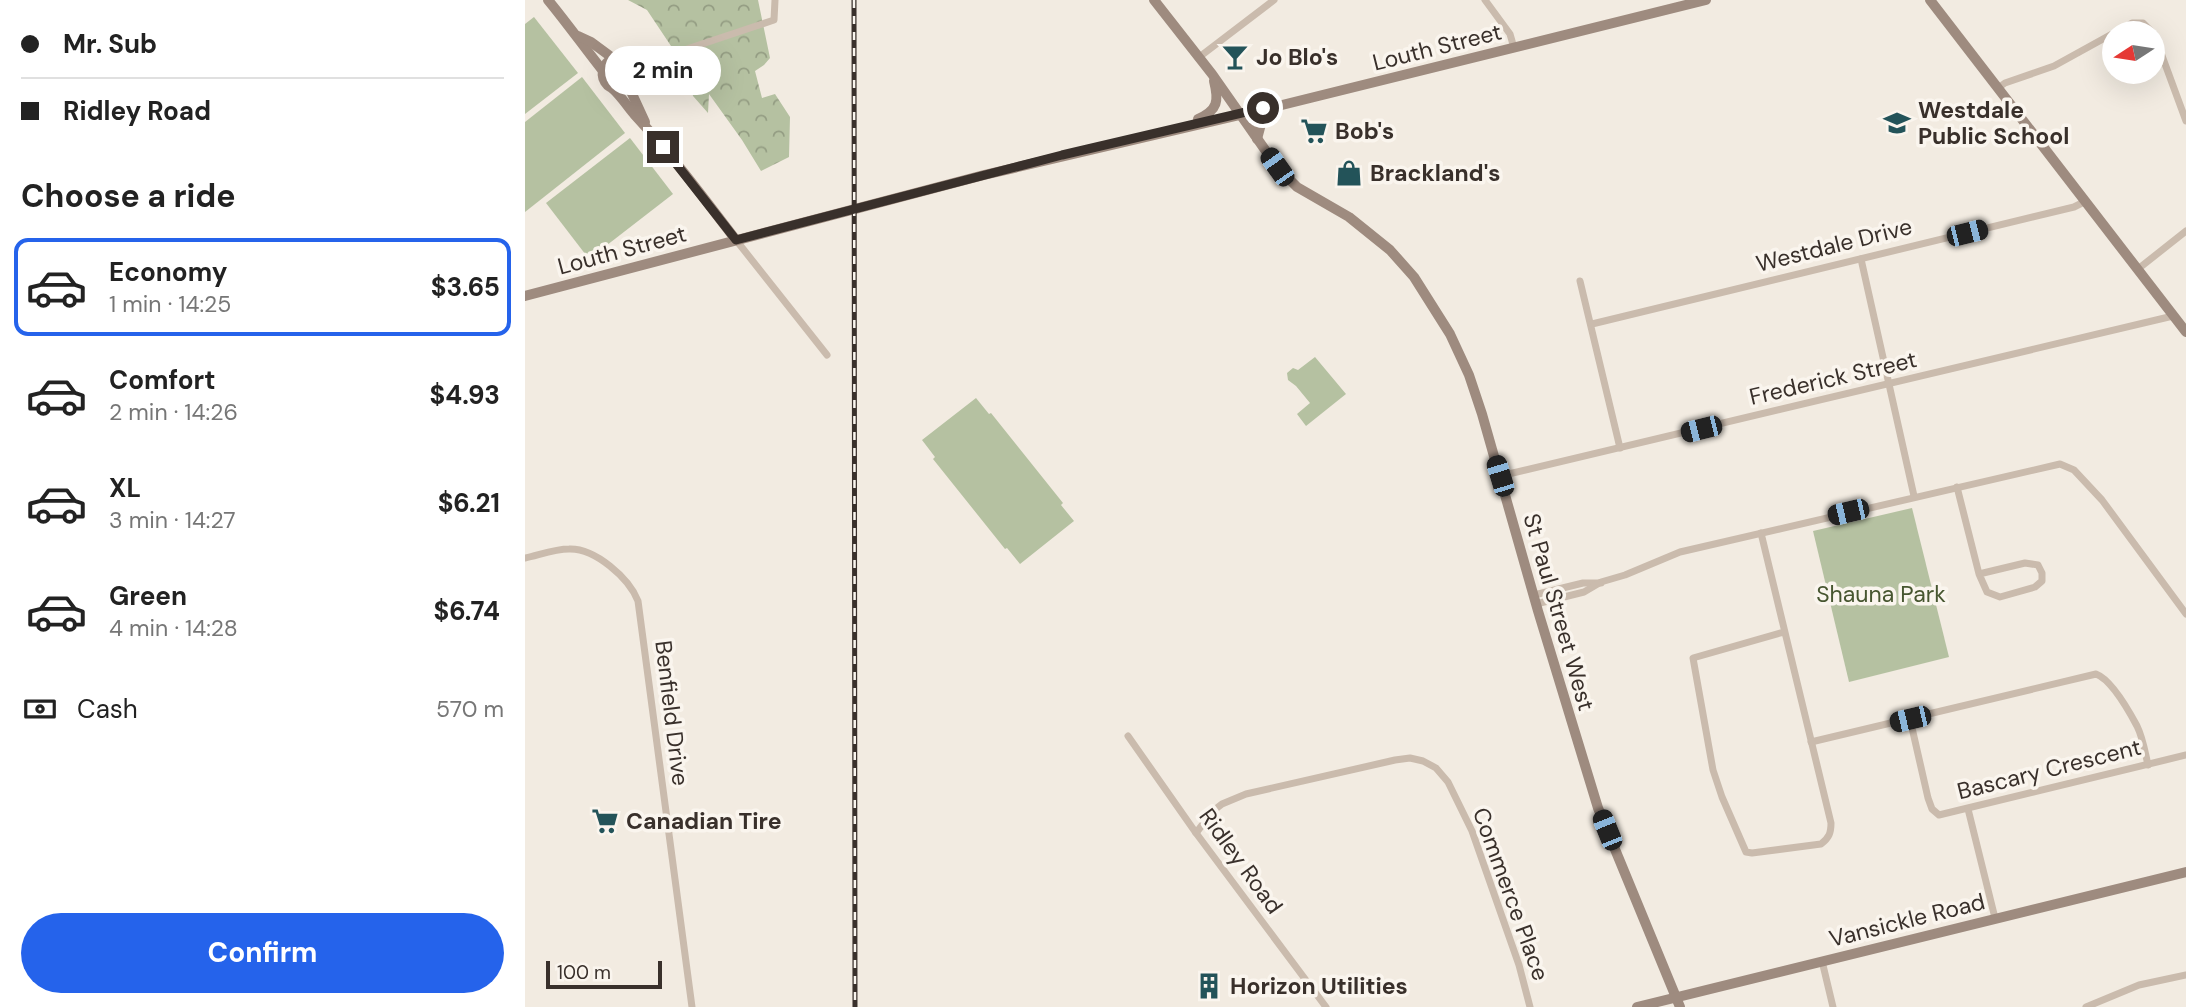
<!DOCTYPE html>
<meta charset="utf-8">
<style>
body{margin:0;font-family:"DM Sans",sans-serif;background:#f2f2f2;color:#222;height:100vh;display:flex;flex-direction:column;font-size:26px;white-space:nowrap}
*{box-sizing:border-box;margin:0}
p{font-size:23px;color:#767676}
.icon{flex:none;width:38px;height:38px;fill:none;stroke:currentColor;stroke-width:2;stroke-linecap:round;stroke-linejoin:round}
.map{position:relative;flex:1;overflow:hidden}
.sheet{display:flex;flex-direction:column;background:#fff;width:525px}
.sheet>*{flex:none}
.top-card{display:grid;align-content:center;height:154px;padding:0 21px;background:#fff}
.needle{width:46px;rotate:258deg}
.buttons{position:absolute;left:1577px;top:21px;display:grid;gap:14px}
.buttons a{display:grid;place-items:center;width:63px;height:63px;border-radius:50%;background:#fff;box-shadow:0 7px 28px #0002;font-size:35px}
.scale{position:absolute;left:21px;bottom:18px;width:116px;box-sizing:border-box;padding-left:7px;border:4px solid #39302b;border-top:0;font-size:19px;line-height:24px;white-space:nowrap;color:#39302b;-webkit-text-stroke:5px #faf5ee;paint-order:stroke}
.end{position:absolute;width:32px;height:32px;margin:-16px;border:9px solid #39302b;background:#fff;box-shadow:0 0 0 4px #fff}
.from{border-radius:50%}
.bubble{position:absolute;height:49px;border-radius:24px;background:#fff;box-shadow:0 7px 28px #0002;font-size:23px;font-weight:700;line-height:49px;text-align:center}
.car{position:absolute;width:21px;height:42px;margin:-21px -10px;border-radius:9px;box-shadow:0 0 5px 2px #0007;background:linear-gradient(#222 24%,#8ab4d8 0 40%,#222 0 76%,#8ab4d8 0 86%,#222 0)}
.top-card b{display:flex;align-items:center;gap:24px;height:66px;font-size:26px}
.top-card b+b{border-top:2px solid #e0e0e0}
.top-card i{width:18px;height:18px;background:#222}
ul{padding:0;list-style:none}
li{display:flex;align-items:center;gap:21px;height:98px;margin:0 14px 10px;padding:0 7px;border:4px solid transparent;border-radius:14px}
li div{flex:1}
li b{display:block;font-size:26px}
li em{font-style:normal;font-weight:700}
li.active{border-color:#2563eb}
li>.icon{width:63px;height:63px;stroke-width:1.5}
h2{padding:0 21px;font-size:32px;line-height:84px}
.pay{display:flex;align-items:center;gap:18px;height:77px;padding:0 21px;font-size:26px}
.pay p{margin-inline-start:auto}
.cta{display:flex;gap:14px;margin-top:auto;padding:14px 21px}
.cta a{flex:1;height:80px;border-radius:42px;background:#2563eb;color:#fff;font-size:28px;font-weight:700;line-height:80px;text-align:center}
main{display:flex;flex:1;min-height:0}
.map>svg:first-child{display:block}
.forest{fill:url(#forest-crowns)}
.park{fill:#b5c1a1}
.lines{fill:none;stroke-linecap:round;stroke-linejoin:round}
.street{stroke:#cabbad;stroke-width:7}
.secondary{stroke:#9e8b7f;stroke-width:10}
.rail-casing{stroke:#39302b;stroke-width:5}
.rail{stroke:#faf5ee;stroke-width:2.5;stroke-dasharray:8;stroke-linecap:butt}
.route{stroke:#39302b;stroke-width:9}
.labels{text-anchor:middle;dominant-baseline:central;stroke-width:7;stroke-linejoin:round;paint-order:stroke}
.street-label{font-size:23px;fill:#39302b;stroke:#faf5ee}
.poi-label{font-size:23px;font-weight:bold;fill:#39302b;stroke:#faf5ee;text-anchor:start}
.park-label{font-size:23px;fill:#475630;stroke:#faf5ee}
</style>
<main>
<section class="sheet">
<div class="top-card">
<b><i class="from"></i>Mr. Sub</b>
<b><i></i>Ridley Road</b>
</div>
<h2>Choose a ride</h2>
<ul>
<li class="active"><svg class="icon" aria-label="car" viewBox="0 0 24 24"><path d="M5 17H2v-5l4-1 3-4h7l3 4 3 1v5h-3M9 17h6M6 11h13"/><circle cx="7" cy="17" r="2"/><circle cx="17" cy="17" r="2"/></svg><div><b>Economy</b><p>1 min · 14:25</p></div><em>$3.65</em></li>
<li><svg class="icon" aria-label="car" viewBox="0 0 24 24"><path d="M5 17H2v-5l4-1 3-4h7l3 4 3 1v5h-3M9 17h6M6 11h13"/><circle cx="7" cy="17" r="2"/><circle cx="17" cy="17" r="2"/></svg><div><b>Comfort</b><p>2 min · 14:26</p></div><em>$4.93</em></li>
<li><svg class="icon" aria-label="car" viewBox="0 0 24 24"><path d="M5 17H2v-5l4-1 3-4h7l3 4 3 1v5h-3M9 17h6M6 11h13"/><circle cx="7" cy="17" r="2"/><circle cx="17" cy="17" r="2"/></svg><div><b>XL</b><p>3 min · 14:27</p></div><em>$6.21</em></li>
<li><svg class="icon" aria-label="car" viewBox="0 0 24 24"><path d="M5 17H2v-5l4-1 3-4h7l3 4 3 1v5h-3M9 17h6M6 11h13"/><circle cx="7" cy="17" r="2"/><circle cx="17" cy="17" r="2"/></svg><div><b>Green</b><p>4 min · 14:28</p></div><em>$6.74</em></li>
</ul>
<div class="pay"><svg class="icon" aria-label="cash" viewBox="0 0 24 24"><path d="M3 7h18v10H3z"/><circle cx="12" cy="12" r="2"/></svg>Cash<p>570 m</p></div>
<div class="cta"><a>Confirm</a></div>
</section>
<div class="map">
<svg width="1661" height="1007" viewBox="0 0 1661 1007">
<defs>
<pattern id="forest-crowns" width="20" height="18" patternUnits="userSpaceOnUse" patternTransform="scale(1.75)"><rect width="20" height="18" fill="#b5c1a1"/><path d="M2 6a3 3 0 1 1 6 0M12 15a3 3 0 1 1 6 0" fill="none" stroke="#949d83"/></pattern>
</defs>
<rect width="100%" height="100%" fill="#f2ebe1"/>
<path class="forest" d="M103 0H233L245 58 239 65 230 71 237 98 250 94 265 117 264 157 236 171 217 140 184 94 183 113 168 96 162 70 122 10Z"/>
<g class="park">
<path d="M9 17 53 73 0 114V24Z"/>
<path d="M57 77 100 133 0 212V122Z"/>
<path d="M105 138 148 194 64 259 21 203Z"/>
<path d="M790 357 821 394 781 426 772 414 785 403 771 386 763 380 762 373 768 368 773 370Z"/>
<path d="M451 398 464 414 466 413 538 503 536 505 549 521 495 564 482 548 480 549 408 459 410 457 397 440Z"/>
<path d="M1387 508 1424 657 1324 682 1288 531Z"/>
</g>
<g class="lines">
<g class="street">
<path d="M960 0 985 34 989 48"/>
<path d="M673 58 749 0"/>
<path d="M104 63 141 56 249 20 250 0"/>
<path d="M108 77 134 60"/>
<path d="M1473 88 1480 83 1529 66 1607 23H1618L1629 34 1661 121"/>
<path d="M211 240 302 355"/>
<path d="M1336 259 1389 496"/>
<path d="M1613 269 1661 231"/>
<path d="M1055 281 1095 448"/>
<path d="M1067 324 1549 207 1559 202"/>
<path d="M975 476 1648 316"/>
<path d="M1432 487 1454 574 1462 592 1475 597 1510 587 1517 581V573L1513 565 1500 563 1454 574"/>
<path d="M1236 533 1306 823C1306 833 1304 838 1296 844L1227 853 1221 852 1197 797 1188 770 1168 658 1259 632"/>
<path d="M0 558C14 555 30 549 44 549 70 548 104 578 113 601L167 1007"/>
<path d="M1009 595 1058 583H1076"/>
<path d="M1011 604 1059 592 1076 582 1100 575 1155 552 1535 464 1549 470 1577 500 1661 614"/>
<path d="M1385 719 1403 798 1407 809 1414 815 1661 755"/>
<path d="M603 736 671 833 801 1007"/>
<path d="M1286 742 1571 674C1587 680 1604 711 1612 726 1618 738 1620 752 1623 765"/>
<path d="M1443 809 1470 918"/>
<path d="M671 833 688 811 697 804 721 794 870 760 885 758 898 761 911 768 923 782 947 831 994 965 1005 1007"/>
<path d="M1297 961 1308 1007"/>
<path d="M1561 1007 1614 985 1661 975"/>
</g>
<g class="secondary">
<path d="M23 0C42 23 59 47 78 71"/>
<path d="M629 0 687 74 752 167 772 187 824 217 865 250 889 277 925 334 944 375 957 414 1013 611 1073 808 1155 1007"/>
<path d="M1405 0 1661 332"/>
<path d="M53 36 66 42 89 59"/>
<path d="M103 85 120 122"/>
<path d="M89 89 99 88C125 70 90 45 79 67 77 72 77 77 80 82 84 88 83 85 88 89 96 96 102 106 109 114 145 153 178 197 211 240"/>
<path d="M673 119C693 110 694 101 689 81"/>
<path d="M732 139 736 124 751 107"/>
<path d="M0 296 459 175 757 105 1181 0"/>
<path d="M1112 1007 1661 872"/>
</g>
<g class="rail-casing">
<path id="rail" d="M329 0 330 1007"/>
</g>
<use href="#rail" class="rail"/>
</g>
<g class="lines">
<path class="route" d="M138 147 211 240 537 155 738 108"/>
</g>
<defs>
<g id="bar-bare" transform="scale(2.1)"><path d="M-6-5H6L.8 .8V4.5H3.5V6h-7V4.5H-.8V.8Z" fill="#235359" stroke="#faf5ee" stroke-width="2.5" paint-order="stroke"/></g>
<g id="school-bare" transform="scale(2.1)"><path d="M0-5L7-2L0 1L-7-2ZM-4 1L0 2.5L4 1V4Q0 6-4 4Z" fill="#235359" stroke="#faf5ee" stroke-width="2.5" paint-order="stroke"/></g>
<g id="supermarket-bare" transform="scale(2.1)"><path d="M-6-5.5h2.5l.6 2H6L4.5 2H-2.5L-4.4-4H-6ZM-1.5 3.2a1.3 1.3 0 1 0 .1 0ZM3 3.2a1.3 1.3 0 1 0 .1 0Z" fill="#235359" stroke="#faf5ee" stroke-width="2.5" paint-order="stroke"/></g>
<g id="shop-bare" transform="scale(2.1)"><path d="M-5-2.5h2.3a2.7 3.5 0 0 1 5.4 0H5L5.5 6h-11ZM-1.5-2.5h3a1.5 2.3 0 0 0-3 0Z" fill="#235359" stroke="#faf5ee" stroke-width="2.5" paint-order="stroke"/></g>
<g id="building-bare" transform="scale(2.1)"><path d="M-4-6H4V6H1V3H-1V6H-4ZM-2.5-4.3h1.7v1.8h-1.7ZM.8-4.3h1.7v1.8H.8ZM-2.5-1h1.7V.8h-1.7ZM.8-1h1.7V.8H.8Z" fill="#235359" stroke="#faf5ee" stroke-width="2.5" paint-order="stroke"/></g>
</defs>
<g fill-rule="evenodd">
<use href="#bar-bare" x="710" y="57"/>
<use href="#school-bare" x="1372" y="123"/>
<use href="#supermarket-bare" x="789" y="131"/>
<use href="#shop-bare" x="824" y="173"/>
<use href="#supermarket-bare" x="80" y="821"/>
<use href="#building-bare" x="684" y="986"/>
</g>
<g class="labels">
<g class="street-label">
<text transform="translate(912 47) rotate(-14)">Louth Street</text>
<text transform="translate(1309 245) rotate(-14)">Westdale Drive</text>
<text transform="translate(97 250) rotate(-15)">Louth Street</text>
<text transform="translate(1308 378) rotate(-13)">Frederick Street</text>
<text transform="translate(1034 612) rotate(74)">St Paul Street West</text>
<text transform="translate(147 713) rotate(83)">Benfield Drive</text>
<text transform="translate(1524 769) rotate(-14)">Bascary Crescent</text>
<text transform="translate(716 861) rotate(54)">Ridley Road</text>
<text transform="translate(986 894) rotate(70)">Commerce Place</text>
<text transform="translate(1382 920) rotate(-14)">Vansickle Road</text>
</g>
<g class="poi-label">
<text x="731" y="57">Jo Blo's</text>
<text x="1393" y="110">Westdale<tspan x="1393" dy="26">Public School</tspan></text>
<text x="810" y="131">Bob's</text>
<text x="845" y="173">Brackland's</text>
<text x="101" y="821">Canadian Tire</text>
<text x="705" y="986">Horizon Utilities</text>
</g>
<g class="park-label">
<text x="1356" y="594">Shauna Park</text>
</g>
</g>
</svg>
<div class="buttons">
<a><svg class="needle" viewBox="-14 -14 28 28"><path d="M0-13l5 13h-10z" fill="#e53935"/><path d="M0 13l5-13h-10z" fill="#767676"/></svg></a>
</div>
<div class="scale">100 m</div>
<i class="end from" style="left:738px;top:108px"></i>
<i class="end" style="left:138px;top:147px"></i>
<div class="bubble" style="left:80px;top:46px;width:116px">2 min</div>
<i class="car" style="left:752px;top:167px;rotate:325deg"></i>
<i class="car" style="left:1442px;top:233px;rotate:76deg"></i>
<i class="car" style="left:1176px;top:429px;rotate:256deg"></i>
<i class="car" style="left:975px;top:476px;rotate:343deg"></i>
<i class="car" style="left:1323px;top:512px;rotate:257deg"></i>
<i class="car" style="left:1385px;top:719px;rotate:257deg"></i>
<i class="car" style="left:1082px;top:830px;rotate:338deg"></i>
</div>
</main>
